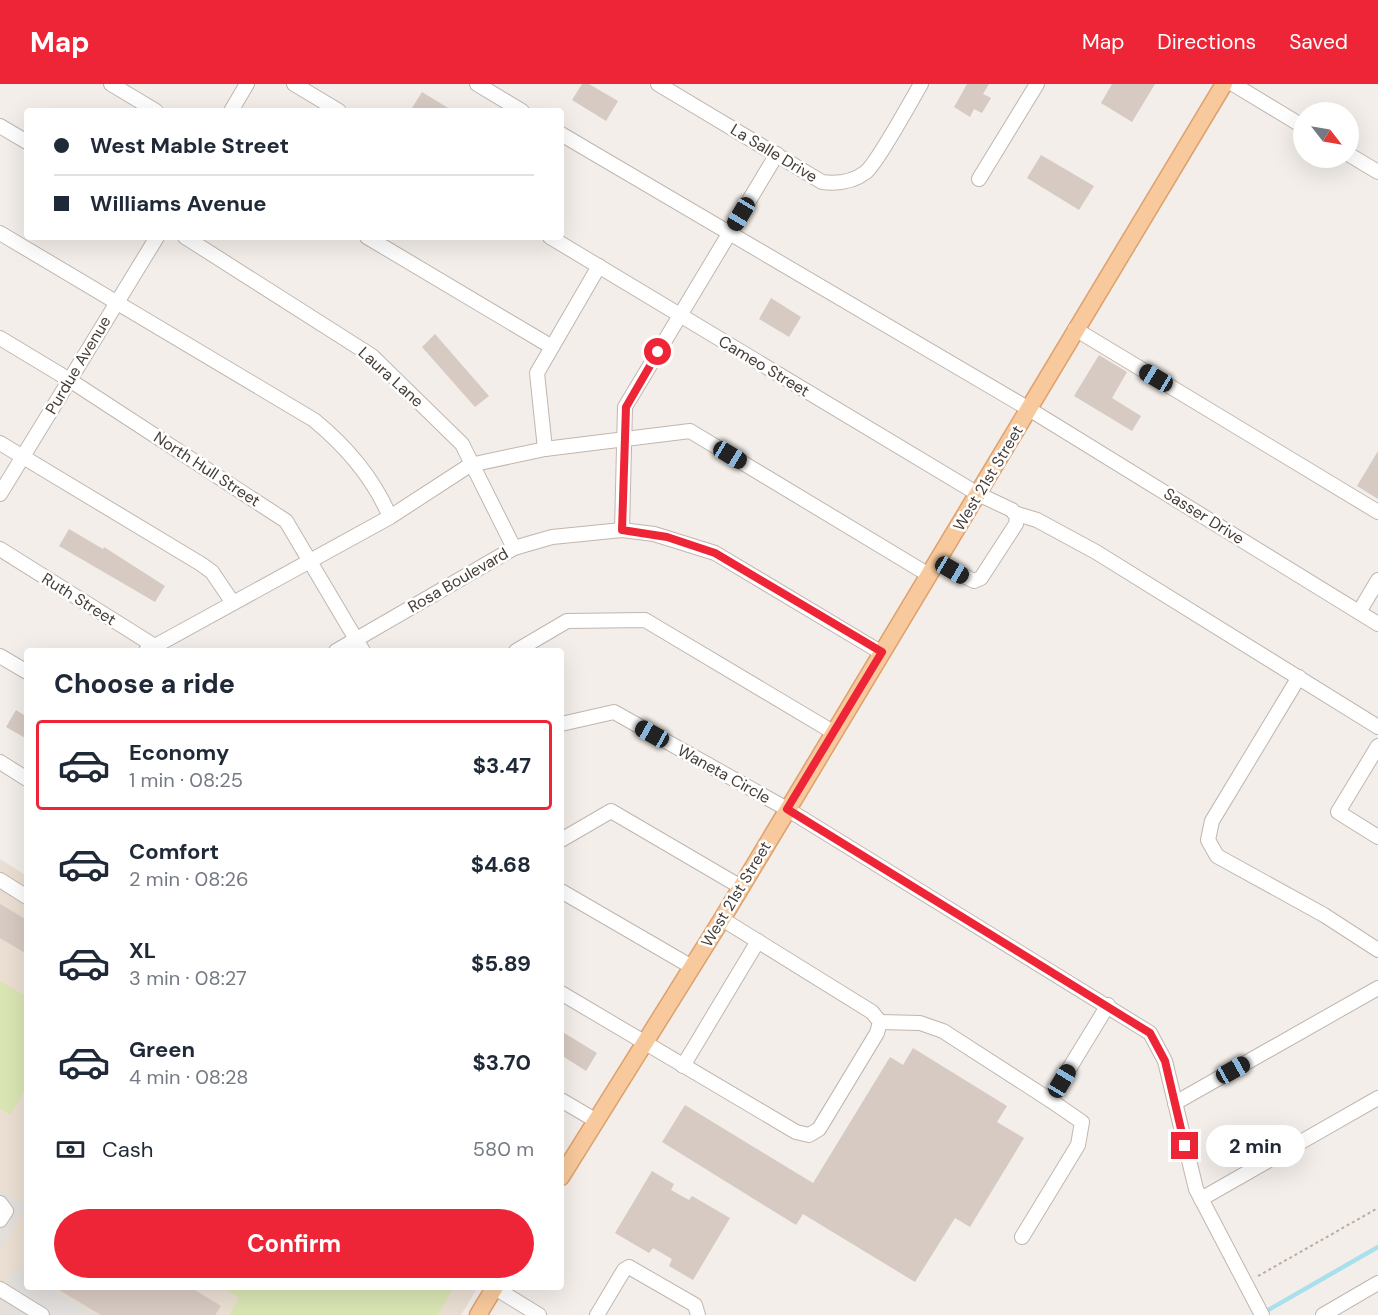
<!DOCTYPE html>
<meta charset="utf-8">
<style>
body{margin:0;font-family:"DM Sans",sans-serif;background:#f2f2f3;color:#1f2937;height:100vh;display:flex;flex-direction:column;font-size:22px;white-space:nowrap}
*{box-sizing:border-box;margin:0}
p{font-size:20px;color:#747a83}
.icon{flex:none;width:33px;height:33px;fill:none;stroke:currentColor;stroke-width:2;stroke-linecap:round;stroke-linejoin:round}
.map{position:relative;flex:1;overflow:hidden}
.panel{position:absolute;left:24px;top:564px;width:540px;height:642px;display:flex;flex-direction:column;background:#fff;border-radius:6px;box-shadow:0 6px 24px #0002}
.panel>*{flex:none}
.top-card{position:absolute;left:24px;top:24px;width:540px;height:132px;border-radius:6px;box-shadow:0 6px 24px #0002;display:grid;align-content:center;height:132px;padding:0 30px;background:#fff}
.needle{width:39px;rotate:121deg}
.controls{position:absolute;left:1293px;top:18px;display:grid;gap:12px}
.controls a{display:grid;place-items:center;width:66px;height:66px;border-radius:50%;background:#fff;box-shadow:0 6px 24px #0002;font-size:30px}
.end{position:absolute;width:27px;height:27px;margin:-14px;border:8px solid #ed2536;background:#fff;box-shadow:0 0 0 3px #fff}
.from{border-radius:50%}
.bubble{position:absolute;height:42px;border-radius:21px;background:#fff;box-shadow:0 6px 24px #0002;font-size:20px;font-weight:700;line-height:42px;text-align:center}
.car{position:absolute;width:18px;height:36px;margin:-18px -9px;border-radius:8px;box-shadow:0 0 4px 2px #0007;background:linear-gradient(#222 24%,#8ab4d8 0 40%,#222 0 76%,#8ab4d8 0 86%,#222 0)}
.top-card b{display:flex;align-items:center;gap:21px;height:57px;font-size:22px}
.top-card b+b{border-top:2px solid #e0e1e3}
.top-card i{width:15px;height:15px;background:#1f2937}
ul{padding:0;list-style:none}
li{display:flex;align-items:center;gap:18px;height:90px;margin:0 12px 9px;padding:0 18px;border:3px solid transparent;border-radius:6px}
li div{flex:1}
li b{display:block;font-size:22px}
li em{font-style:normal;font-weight:700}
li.active{border-color:#ed2536}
li>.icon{width:54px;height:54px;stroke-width:1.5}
h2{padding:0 30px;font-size:27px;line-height:72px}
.pay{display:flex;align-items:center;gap:15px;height:66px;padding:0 30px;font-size:22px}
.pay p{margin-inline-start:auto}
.action{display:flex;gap:12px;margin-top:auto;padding:12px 30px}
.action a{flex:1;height:69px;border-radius:36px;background:#ed2536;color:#fff;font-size:24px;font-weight:700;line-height:69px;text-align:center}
header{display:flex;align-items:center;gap:36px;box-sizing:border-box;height:84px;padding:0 30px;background:#ed2536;color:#fff}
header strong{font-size:28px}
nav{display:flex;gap:33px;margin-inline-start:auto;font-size:21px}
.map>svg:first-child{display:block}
.education{fill:#ebdfd3}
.green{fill:#dae5b4}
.parking{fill:#e2dfdd}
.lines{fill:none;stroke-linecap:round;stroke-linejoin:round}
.stream{stroke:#a8e0ec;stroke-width:4.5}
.building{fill:#d7cac2}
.minor-casing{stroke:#c1b6af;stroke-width:16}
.major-casing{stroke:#dda16d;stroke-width:19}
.path{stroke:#bfab9e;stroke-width:2;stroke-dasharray:3 3;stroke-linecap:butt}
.minor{stroke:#fff;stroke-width:14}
.major{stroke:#f8c99c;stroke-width:16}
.route{stroke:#ed2536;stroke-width:8}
.labels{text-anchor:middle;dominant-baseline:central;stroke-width:5;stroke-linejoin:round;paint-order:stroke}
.street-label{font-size:16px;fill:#463d37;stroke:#fff}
</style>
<header>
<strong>Map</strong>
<nav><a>Map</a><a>Directions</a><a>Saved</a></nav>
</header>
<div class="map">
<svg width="1378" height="1231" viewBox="0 0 1378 1231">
<rect width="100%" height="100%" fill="#f3eee9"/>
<path class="education" d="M0 775 27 792V1203H478L461 1231H0Z"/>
<g class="green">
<path d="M0 897 27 913V1003L10 1031 0 1025Z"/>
<path d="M222 1203H454L438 1231H229L239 1214Z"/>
</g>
<g class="parking">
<path d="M0 1106 26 1122 0 1165Z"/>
<path d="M17 1183 27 1189V1203H49L95 1231H1L0 1212Z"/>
</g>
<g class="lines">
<path class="stream" d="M1263 1229 1378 1163"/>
</g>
<g class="building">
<path d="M582 0H589L618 17 606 37 572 16Z"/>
<path d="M967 0H989L983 10 991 14 982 29 974 25 970 33 954 23Z"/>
<path d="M1112 0H1155L1132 38 1101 19Z"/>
<path d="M422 8 453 27H410Z"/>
<path d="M1041 71 1094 102 1079 126 1027 94Z"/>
<path d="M771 214 801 233 789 253 759 235Z"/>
<path d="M435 250 489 312 475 323 422 263Z"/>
<path d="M1099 271 1127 288 1112 314 1141 332 1132 347 1074 312Z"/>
<path d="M1378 367V415L1357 402Z"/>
<path d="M69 445 103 465 104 463 165 502 155 518 59 462Z"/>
<path d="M16 626 27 633V655L6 643Z"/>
<path d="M0 820 27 836V870L0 854Z"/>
<path d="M561 947 597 969 586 987 561 971Z"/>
<path d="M913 964 1007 1022 997 1038 1024 1054 970 1143 955 1134 915 1198 803 1130 796 1141 662 1058 685 1021 813 1099 890 973 903 981Z"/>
<path d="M652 1087 674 1100 671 1106 689 1116 692 1112 730 1134 693 1196 669 1182 672 1175 653 1164 649 1169 615 1149Z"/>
<path d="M54 1203H190L221 1222 215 1231H101Z"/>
</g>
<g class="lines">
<g class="minor-casing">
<g id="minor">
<path d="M111 0 156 27"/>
<path d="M294 0 339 27"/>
<path d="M477 0 522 27"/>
<path d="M658 0 822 98C838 100 853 98 866 88 878 78 911 17 921 0"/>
<path d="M1233 0 1304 43"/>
<path d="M231 27 247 0"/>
<path d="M0 42 27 58"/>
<path d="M561 50 1029 325 1378 540"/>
<path d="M1348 70 1378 88"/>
<path d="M979 95 1037 0"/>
<path d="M0 149 314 336C347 363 373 393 390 433"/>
<path d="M185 153 372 272 462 360 514 464"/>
<path d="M367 153 552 263"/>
<path d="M550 153 978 410 1012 426 1017 432 1016 440 981 494 974 497 937 478"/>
<path d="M1075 245 1378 428"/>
<path d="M0 254 68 295 286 437 363 567"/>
<path d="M0 359 201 480 212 488 233 519"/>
<path d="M545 365 537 289 599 182"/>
<path d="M0 410 157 153"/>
<path d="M1014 429 1037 436 1096 468 1378 643"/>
<path d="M622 446 625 323 777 70"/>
<path d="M0 465 153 561 156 567"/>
<path d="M1359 528 1378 496"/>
<path d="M146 567 390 433 470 381 545 365 690 347 929 491"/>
<path d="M336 567 514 464 552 453 622 446 654 450 715 469 882 569"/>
<path d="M516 567 567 537 645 536 833 648"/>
<path d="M0 572 27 588"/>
<path d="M1299 593 1212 737 1208 756 1217 772 1324 831 1378 866"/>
<path d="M561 640 614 628 787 725 1150 949 1165 977 1196 1105 1262 1231"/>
<path d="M1378 662 1338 728 1378 753"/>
<path d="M0 678 27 695"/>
<path d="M561 756 611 727 741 803"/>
<path d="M0 796 27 813"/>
<path d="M561 807 692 883"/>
<path d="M561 909 796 1048 809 1051 819 1045 877 949 880 938 872 928 722 835"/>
<path d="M880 938 920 939 943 947 1050 1016 1108 921"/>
<path d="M683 982 758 857"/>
<path d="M561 1016 595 1036"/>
<path d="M1175 1019 1378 904"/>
<path d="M1201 1115 1378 1014"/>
<path d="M0 1119 6 1127 0 1136"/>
<path d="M1022 1153 1078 1061 1082 1038 1050 1016"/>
<path d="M495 1204 539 1231"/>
<path d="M0 1205 42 1231"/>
<path d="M597 1231 624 1186 629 1183 695 1221 698 1231"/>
<path d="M1323 1231 1378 1199"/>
</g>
</g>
<g class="major-casing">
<g id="major">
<path d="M561 1093 722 835 1224 0"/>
<path d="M478 1231 495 1203"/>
</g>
</g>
<path class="path" d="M1258 1192 1378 1124"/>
<use href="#minor" class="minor"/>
<use href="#major" class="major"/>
</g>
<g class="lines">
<path class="route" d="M658 268 626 323 622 446 667 453 715 469 882 568 787 725 1150 949 1165 977 1185 1062"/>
</g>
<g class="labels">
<g class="street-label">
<text transform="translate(774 69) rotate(31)">La Salle Drive</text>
<text transform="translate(78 281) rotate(-59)">Purdue Avenue</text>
<text transform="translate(764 282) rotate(31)">Cameo Street</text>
<text transform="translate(391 293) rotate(42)">Laura Lane</text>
<text transform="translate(207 385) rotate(33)">North Hull Street</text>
<text transform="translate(988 394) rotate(-59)">West 21st Street</text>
<text transform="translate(1204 432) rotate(32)">Sasser Drive</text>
<text transform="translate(458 496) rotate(-30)">Rosa Boulevard</text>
<text transform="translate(79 515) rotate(32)">Ruth Street</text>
<text transform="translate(724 690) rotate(29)">Waneta Circle</text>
<text transform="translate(736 810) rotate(-59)">West 21st Street</text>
</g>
</g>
</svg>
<div class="controls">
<a><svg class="needle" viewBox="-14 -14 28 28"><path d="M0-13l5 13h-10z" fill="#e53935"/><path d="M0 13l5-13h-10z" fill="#747a83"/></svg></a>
</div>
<i class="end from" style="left:658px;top:268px"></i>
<i class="end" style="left:1185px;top:1062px"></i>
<div class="bubble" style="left:1206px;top:1041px;width:99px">2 min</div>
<i class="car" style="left:741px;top:130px;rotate:211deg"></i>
<i class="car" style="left:1156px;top:294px;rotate:301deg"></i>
<i class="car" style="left:730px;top:371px;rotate:121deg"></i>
<i class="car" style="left:952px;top:486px;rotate:120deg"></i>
<i class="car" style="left:652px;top:650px;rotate:299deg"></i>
<i class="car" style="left:1233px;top:986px;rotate:61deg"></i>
<i class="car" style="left:1062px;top:997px;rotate:31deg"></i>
<div class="top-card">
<b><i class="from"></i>West Mable Street</b>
<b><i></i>Williams Avenue</b>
</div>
<section class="panel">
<h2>Choose a ride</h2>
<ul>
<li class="active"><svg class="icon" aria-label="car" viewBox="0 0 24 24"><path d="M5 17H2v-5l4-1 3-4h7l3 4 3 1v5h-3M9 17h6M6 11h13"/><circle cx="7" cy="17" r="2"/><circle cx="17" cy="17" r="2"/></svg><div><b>Economy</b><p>1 min · 08:25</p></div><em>$3.47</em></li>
<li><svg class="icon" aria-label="car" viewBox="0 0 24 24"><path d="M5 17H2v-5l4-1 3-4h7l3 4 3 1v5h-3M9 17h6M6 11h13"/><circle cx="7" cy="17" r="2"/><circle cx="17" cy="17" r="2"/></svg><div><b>Comfort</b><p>2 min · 08:26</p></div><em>$4.68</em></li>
<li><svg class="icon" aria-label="car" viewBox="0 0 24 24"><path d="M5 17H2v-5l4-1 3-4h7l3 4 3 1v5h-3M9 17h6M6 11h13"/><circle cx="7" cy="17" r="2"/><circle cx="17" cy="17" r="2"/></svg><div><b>XL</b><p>3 min · 08:27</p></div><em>$5.89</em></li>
<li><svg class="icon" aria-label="car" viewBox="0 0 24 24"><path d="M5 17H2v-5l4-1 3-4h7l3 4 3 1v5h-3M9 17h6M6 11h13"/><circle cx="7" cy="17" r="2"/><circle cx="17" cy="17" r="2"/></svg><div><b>Green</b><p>4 min · 08:28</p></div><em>$3.70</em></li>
</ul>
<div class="pay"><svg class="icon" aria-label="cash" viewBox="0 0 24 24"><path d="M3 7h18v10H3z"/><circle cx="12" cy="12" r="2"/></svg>Cash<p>580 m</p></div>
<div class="action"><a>Confirm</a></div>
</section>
</div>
